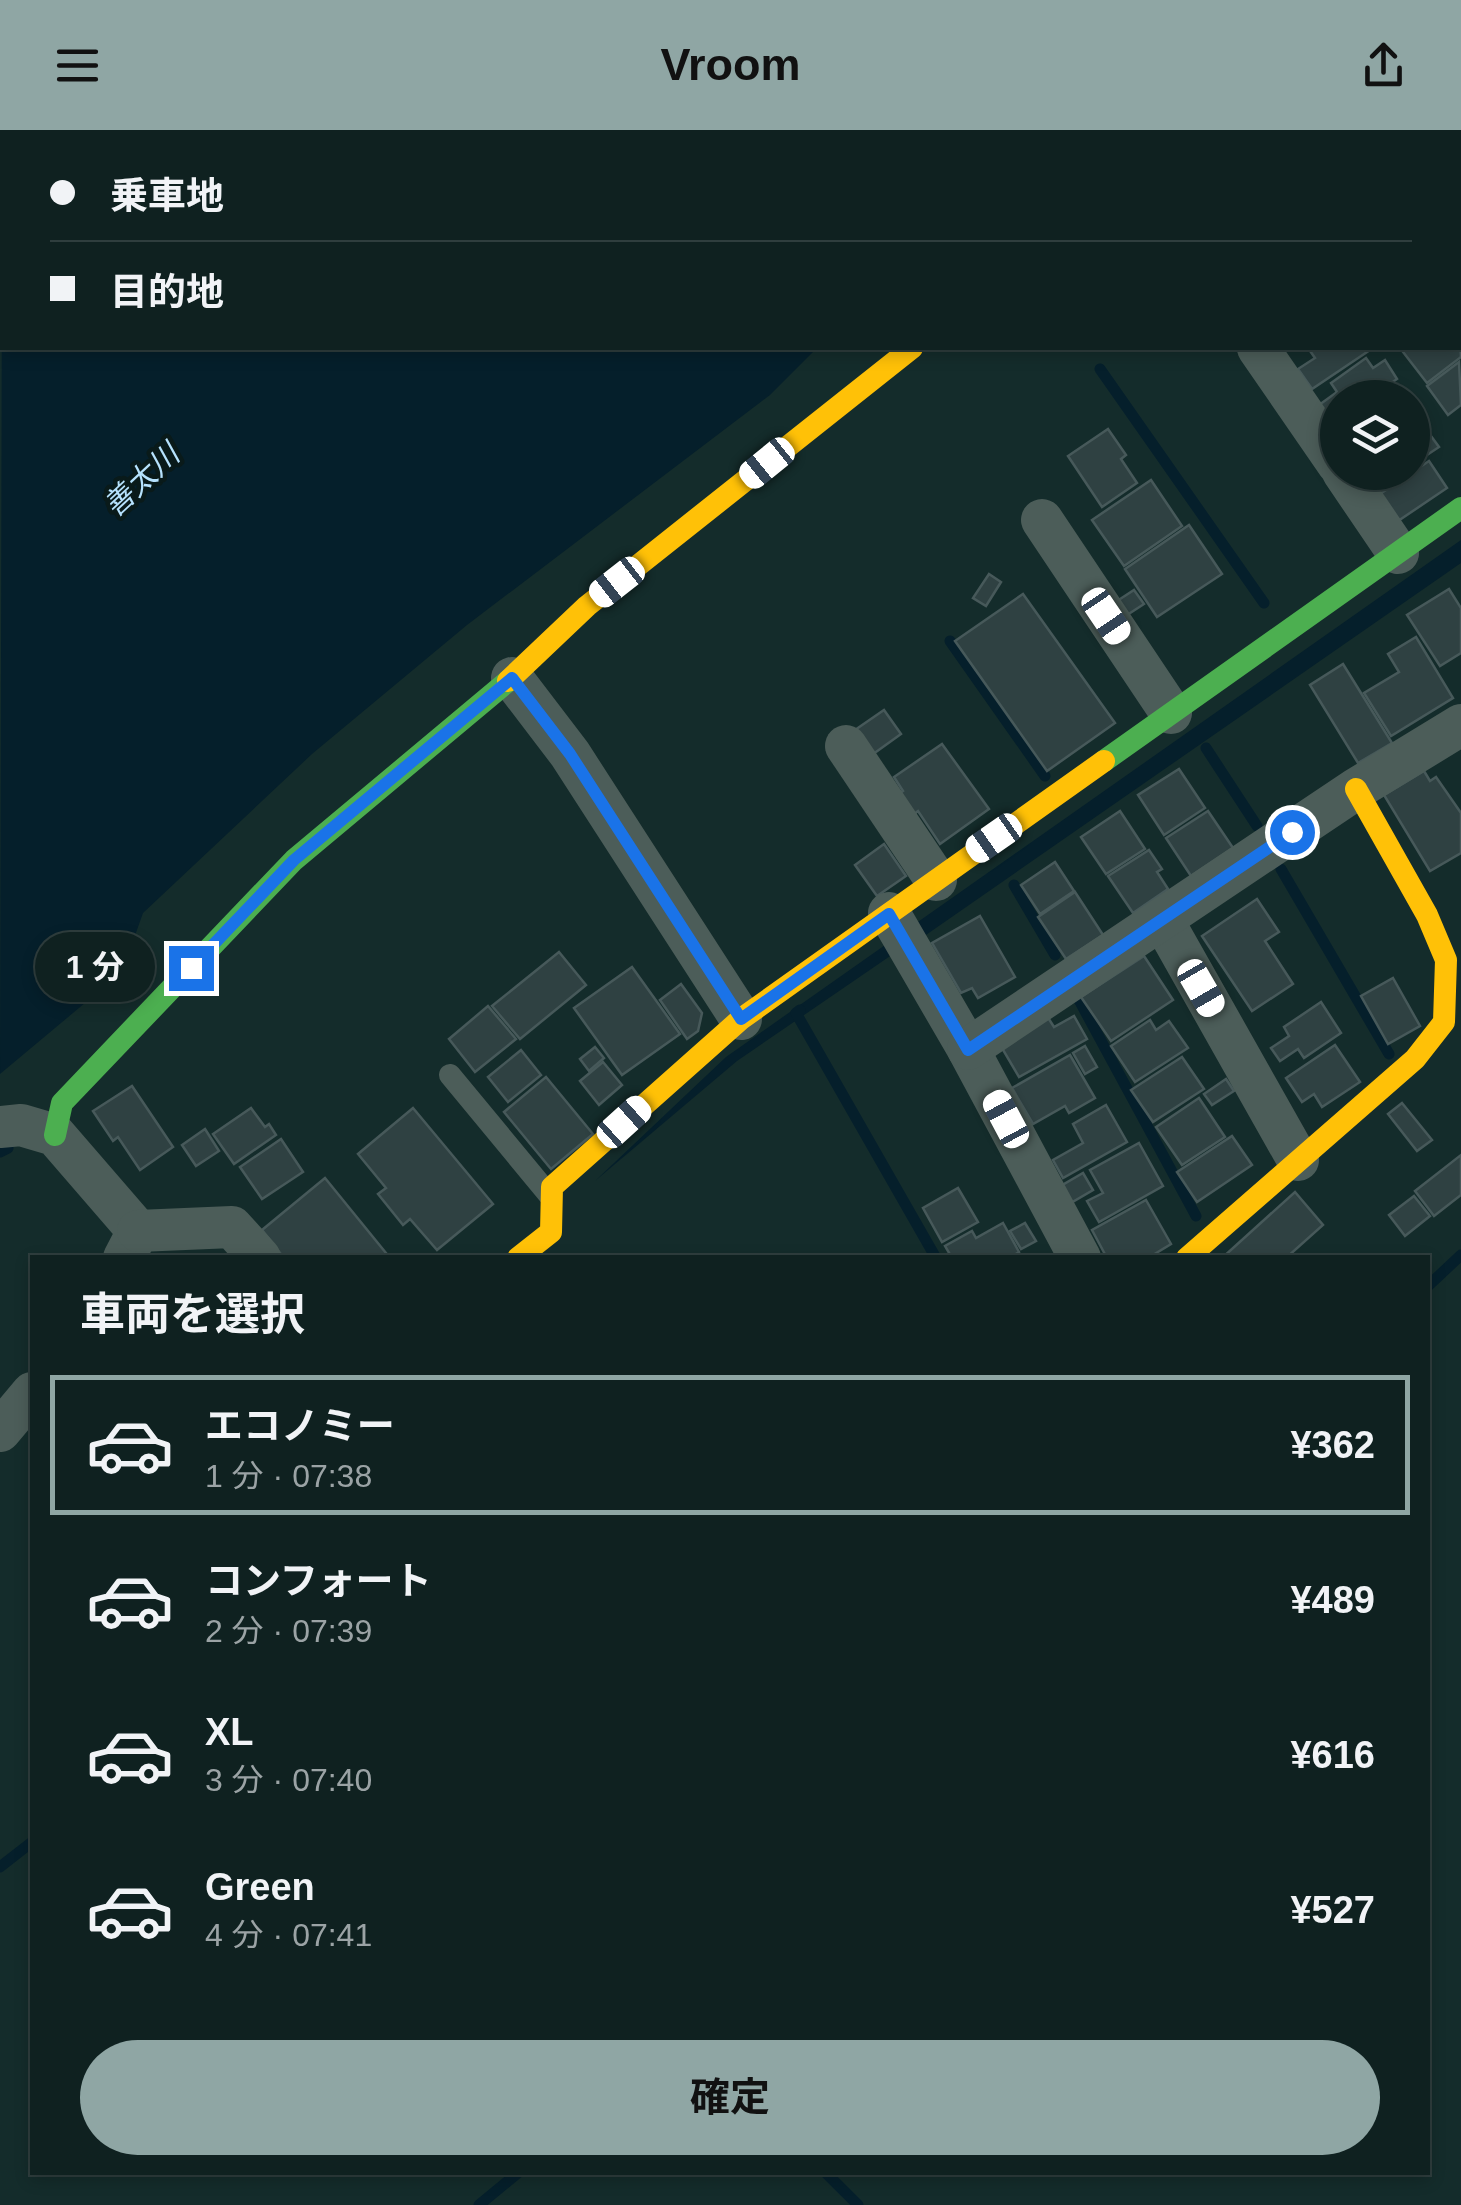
<!DOCTYPE html>
<html lang="ja">
<meta charset="utf-8">
<style>
body{margin:0;font-family:Arial,"Noto Sans JP",sans-serif;background:#182929;color:#f1f3f6;height:100vh;display:flex;flex-direction:column;font-size:38px;white-space:nowrap}
*{box-sizing:border-box;margin:0}
p{font-size:32px;color:#9ba3a5}
.icon{flex:none;width:55px;height:55px;fill:none;stroke:currentColor;stroke-width:2;stroke-linecap:round;stroke-linejoin:round}
.map{position:relative;flex:1;overflow:hidden}
.panel{position:absolute;left:30px;top:1125px;width:1400px;height:920px;display:flex;flex-direction:column;background:#0f2120;border-radius:0px;box-shadow:0 5px 15px #0003,0 0 0 2px #2f3e3e}
.panel>*{flex:none}
.top-card{position:absolute;left:0px;top:0px;width:1462px;height:220px;box-shadow:0 5px 15px #0003,0 0 0 2px #2f3e3e;display:grid;align-content:center;height:220px;padding:0 50px;background:#0f2120}
.tools{position:absolute;left:1320px;top:250px;display:grid;gap:20px}
.tools a{display:grid;place-items:center;width:110px;height:110px;border-radius:50%;background:#0f2120;box-shadow:0 5px 15px #0003,0 0 0 2px #2f3e3e;font-size:50px}
.end{position:absolute;width:45px;height:45px;margin:-22px;border:12px solid #1a73e8;background:#fff;box-shadow:0 0 0 5px #fff}
.from{border-radius:50%}
.bubble{position:absolute;height:70px;border-radius:35px;background:#0f2120;box-shadow:0 5px 15px #0003,0 0 0 2px #2f3e3e;font-size:32px;font-weight:700;line-height:70px;text-align:center}
.car{position:absolute;width:30px;height:60px;margin:-30px -15px;border-radius:12px;box-shadow:0 0 8px 2px #0007;background:linear-gradient(#fff 24%,#345 0 40%,#fff 0 76%,#345 0 86%,#fff 0)}
.top-card b{display:flex;align-items:center;gap:35px;height:95px;font-size:38px}
.top-card b+b{border-top:2px solid #2f3e3e}
.top-card i{width:25px;height:25px;background:#f1f3f6}
ul{padding:0;list-style:none}
li{display:flex;align-items:center;gap:30px;height:140px;margin:0 20px 15px;padding:0 30px;border:5px solid transparent;border-radius:0px}
li div{flex:1}
li b{display:block;font-size:38px}
li em{font-style:normal;font-weight:700}
li.current{border-color:#8fa6a4}
li>.icon{width:90px;height:90px;stroke-width:1.5}
h2{padding:0 50px;font-size:45px;line-height:120px}
.cta{display:flex;gap:20px;margin-top:auto;padding:20px 50px}
.cta a{flex:1;height:115px;border-radius:60px;background:#8fa6a4;color:#111;font-size:40px;font-weight:700;line-height:115px;text-align:center}
header{display:flex;justify-content:space-between;align-items:center;height:130px;padding:0 50px;background:#8fa6a4;color:#111;font-size:45px;font-weight:700}
.map>svg:first-child{display:block}
.water{fill:#051f2b}
.lines{fill:none;stroke-linecap:round;stroke-linejoin:round}
.stream{stroke:#051f2b;stroke-width:11}
.building{fill:#2f4142;stroke:#47595a;stroke-width:2.5}
.lane{stroke:#4c5d59;stroke-width:22}
.street{stroke:#4c5d59;stroke-width:42}
.fast{stroke:#4caf50;stroke-width:22}
.slow{stroke:#ffc107;stroke-width:22}
.route{stroke:#1a73e8;stroke-width:12}
.labels{text-anchor:middle;dominant-baseline:central;stroke-width:9;stroke-linejoin:round;paint-order:stroke}
.water-label{font-size:30px;font-style:italic;fill:#b6e2fd;stroke:#091a1a}
</style>
<header><svg class="icon" aria-label="menu" viewBox="0 0 24 24"><path d="M4 6h16M4 12h16M4 18h16"/></svg>Vroom<svg class="icon" aria-label="share" viewBox="0 0 24 24"><path d="M12 15V3M7 8l5-5 5 5M5 13v7h14v-7"/></svg></header>
<div class="map">
<svg width="1461" height="2075" viewBox="0 0 1461 2075">
<rect width="100%" height="100%" fill="#142c2b"/>
<g class="water">
<path d="M122 0H1076L120 2Z"/>
<path d="M2 120V218H817L770 265 467 495 312 624 143 783 122 842 0 944Z"/>
<path d="M1461 410V433L923 807 896 822 737 931 595 1051 726 927Z"/>
</g>
<g class="lines">
<g class="stream">
<path d="M12 0 13 2"/>
<path d="M1100 239 1264 473"/>
<path d="M950 511 1045 646"/>
<path d="M1206 618 1257 696"/>
<path d="M1281 739 1389 924"/>
<path d="M1014 755 1055 825"/>
<path d="M1079 870 1196 1086"/>
<path d="M800 880 796 883 936 1128"/>
<path d="M0 1022 8 1018"/>
<path d="M1428 1156 1461 1125"/>
<path d="M0 1737 32 1712"/>
<path d="M825 2042 858 2075"/>
<path d="M479 2075 519 2042"/>
</g>
</g>
<g class="building">
<path d="M1460 209 1461 227 1427 253 1400 218H1460Z"/>
<path d="M1308 218H1373L1312 259 1298 239 1315 228Z"/>
<path d="M1366 228 1373 238 1385 230 1397 249 1369 268H1338V289L1331 293 1319 275 1337 262 1331 253Z"/>
<path d="M1459 232 1461 275 1448 285 1427 256Z"/>
<path d="M1420 291 1439 317 1412 335V297Z"/>
<path d="M1108 299 1126 325 1121 329 1137 353 1102 377 1068 326Z"/>
<path d="M1429 331 1447 358 1398 391 1380 364Z"/>
<path d="M1151 350 1182 396 1124 436 1092 390Z"/>
<path d="M1189 395 1222 444 1157 487 1125 439Z"/>
<path d="M989 444 1001 452 986 476 973 468Z"/>
<path d="M1449 459 1461 478V523L1440 536 1407 485Z"/>
<path d="M1134 460 1144 474 1127 485 1117 471Z"/>
<path d="M1023 464 1115 593 1047 641 955 511Z"/>
<path d="M1416 507 1453 568 1391 606 1364 563 1399 542 1388 524Z"/>
<path d="M1343 534 1392 613 1358 633 1310 555Z"/>
<path d="M884 580 901 604 869 627 852 602Z"/>
<path d="M942 614 989 679 940 714 918 681 909 688 895 667 903 661 894 647Z"/>
<path d="M1179 639 1205 678 1164 705 1138 665Z"/>
<path d="M1424 641 1430 651 1436 647 1461 683V723L1430 741 1384 665Z"/>
<path d="M1120 681 1145 719 1106 744 1081 707Z"/>
<path d="M1208 681 1233 718 1191 746 1166 708Z"/>
<path d="M884 714 906 746 877 766 855 735Z"/>
<path d="M1149 720 1162 739 1157 742 1168 759 1133 783 1108 746Z"/>
<path d="M1055 732 1074 761 1040 784 1021 755Z"/>
<path d="M1075 762 1103 805 1066 829 1038 787Z"/>
<path d="M1257 769 1279 802 1265 811 1293 854 1252 881 1202 806Z"/>
<path d="M980 786 1015 847 978 868 972 858 961 863 932 813Z"/>
<path d="M559 822 586 855 520 909 492 876Z"/>
<path d="M1144 826 1173 870 1111 911 1081 867Z"/>
<path d="M632 837 680 904 622 945 574 878Z"/>
<path d="M1393 848 1420 896 1388 914 1361 866Z"/>
<path d="M681 854 702 883 698 901 687 909 660 870Z"/>
<path d="M1321 872 1341 903 1304 928 1298 919 1280 931 1271 918 1289 906 1284 897Z"/>
<path d="M488 876 516 909 475 942 449 909Z"/>
<path d="M1047 886 1054 897 1074 886 1087 909 1019 947 999 913Z"/>
<path d="M1150 890 1156 900 1169 891 1188 918 1135 952 1111 916Z"/>
<path d="M1335 915 1360 952 1322 977 1314 964 1302 972 1286 948Z"/>
<path d="M1085 916 1097 937 1085 944 1073 923Z"/>
<path d="M595 917 604 928 589 941 580 929Z"/>
<path d="M521 920 541 945 508 972 488 947Z"/>
<path d="M1070 925 1095 968 1069 983 1065 976 1033 994 1012 958Z"/>
<path d="M1182 927 1204 959 1153 992 1131 960Z"/>
<path d="M603 932 622 955 599 975 580 951Z"/>
<path d="M546 947 593 1004 551 1039 504 982Z"/>
<path d="M1226 949 1234 961 1212 975 1204 964Z"/>
<path d="M132 956 173 1017 140 1040 118 1007 113 1011 93 981Z"/>
<path d="M1199 968 1225 1007 1182 1035 1156 997Z"/>
<path d="M1402 973 1432 1010 1417 1021 1388 984Z"/>
<path d="M1106 975 1127 1012 1063 1048 1053 1030 1083 1013 1073 994Z"/>
<path d="M251 978 265 997 269 994 276 1005 234 1034 213 1004Z"/>
<path d="M413 978 493 1074 437 1120 410 1089 403 1095 378 1064 386 1058 358 1024Z"/>
<path d="M205 999 219 1021 196 1036 182 1015Z"/>
<path d="M1232 1006 1252 1035 1197 1072 1177 1042Z"/>
<path d="M281 1009 303 1042 262 1069 240 1037Z"/>
<path d="M1139 1013 1163 1056 1099 1092 1087 1071 1103 1063 1090 1040Z"/>
<path d="M1461 1025V1065L1434 1086 1415 1061Z"/>
<path d="M1083 1043 1093 1060 1069 1074 1059 1057Z"/>
<path d="M325 1048 390 1128H284L262 1100Z"/>
<path d="M958 1058 978 1092 942 1112 923 1078Z"/>
<path d="M1295 1062 1323 1095 1286 1128H1222Z"/>
<path d="M1414 1066 1430 1086 1405 1106 1389 1085Z"/>
<path d="M1146 1070 1171 1114 1148 1128H1107L1092 1100Z"/>
<path d="M1003 1093 1019 1122 1009 1128H952L945 1116 972 1101 976 1108Z"/>
<path d="M1025 1093 1036 1111 1021 1119 1010 1101Z"/>
</g>
<g class="lines">
<path class="lane" d="M450 945 550 1066"/>
<g class="street">
<path d="M1374 0 1376 2"/>
<path d="M1170 2 1173 0"/>
<path d="M1460 128 1461 129"/>
<path d="M1258 218 1338 334"/>
<path d="M1343 342 1398 423"/>
<path d="M1042 390 1171 583"/>
<path d="M512 548 570 624 741 889"/>
<path d="M846 616 936 750"/>
<path d="M889 783 968 919 1080 1128"/>
<path d="M1162 789 1298 1030"/>
<path d="M968 919 1356 659 1461 595"/>
<path d="M0 997 21 995 55 1005 138 1101 124 1128"/>
<path d="M138 1101 232 1097 260 1128"/>
<path d="M0 1301 32 1263"/>
</g>
<g class="fast">
<path d="M1104 631 1461 378"/>
<path d="M55 1005 62 973 294 730 508 551"/>
</g>
<g class="slow">
<path d="M508 551 587 476 912 218"/>
<path d="M518 1128 551 1102 552 1057 741 889 1104 631"/>
<path d="M1187 1128 1415 929 1444 892 1446 830 1427 785 1356 659"/>
</g>
</g>
<g class="lines">
<path class="route" d="M191 838 294 730 512 548 570 624 741 889 889 784 968 920 1292 702"/>
</g>
<g class="labels">
<g class="water-label">
<text transform="translate(141 350) rotate(-43)">善太川</text>
</g>
</g>
</svg>
<div class="tools">
<a><svg class="icon" aria-label="layers" viewBox="0 0 24 24"><path d="M12 4l9 5-9 5-9-5zM3 14l9 5 9-5"/></svg></a>
</div>
<i class="end from" style="left:1292px;top:702px"></i>
<i class="end" style="left:191px;top:838px"></i>
<div class="bubble" style="left:35px;top:802px;width:120px">1 分</div>
<i class="car" style="left:767px;top:333px;rotate:231deg"></i>
<i class="car" style="left:617px;top:452px;rotate:232deg"></i>
<i class="car" style="left:1106px;top:486px;rotate:146deg"></i>
<i class="car" style="left:994px;top:708px;rotate:235deg"></i>
<i class="car" style="left:1201px;top:858px;rotate:150deg"></i>
<i class="car" style="left:1006px;top:989px;rotate:332deg"></i>
<i class="car" style="left:624px;top:992px;rotate:48deg"></i>
<div class="top-card">
<b><i class="from"></i>乗車地</b>
<b><i></i>目的地</b>
</div>
<section class="panel">
<h2>車両を選択</h2>
<ul>
<li class="current"><svg class="icon" aria-label="car" viewBox="0 0 24 24"><path d="M5 17H2v-5l4-1 3-4h7l3 4 3 1v5h-3M9 17h6M6 11h13"/><circle cx="7" cy="17" r="2"/><circle cx="17" cy="17" r="2"/></svg><div><b>エコノミー</b><p>1 分 · 07:38</p></div><em>¥362</em></li>
<li><svg class="icon" aria-label="car" viewBox="0 0 24 24"><path d="M5 17H2v-5l4-1 3-4h7l3 4 3 1v5h-3M9 17h6M6 11h13"/><circle cx="7" cy="17" r="2"/><circle cx="17" cy="17" r="2"/></svg><div><b>コンフォート</b><p>2 分 · 07:39</p></div><em>¥489</em></li>
<li><svg class="icon" aria-label="car" viewBox="0 0 24 24"><path d="M5 17H2v-5l4-1 3-4h7l3 4 3 1v5h-3M9 17h6M6 11h13"/><circle cx="7" cy="17" r="2"/><circle cx="17" cy="17" r="2"/></svg><div><b>XL</b><p>3 分 · 07:40</p></div><em>¥616</em></li>
<li><svg class="icon" aria-label="car" viewBox="0 0 24 24"><path d="M5 17H2v-5l4-1 3-4h7l3 4 3 1v5h-3M9 17h6M6 11h13"/><circle cx="7" cy="17" r="2"/><circle cx="17" cy="17" r="2"/></svg><div><b>Green</b><p>4 分 · 07:41</p></div><em>¥527</em></li>
</ul>
<div class="cta"><a>確定</a></div>
</section>
</div>
